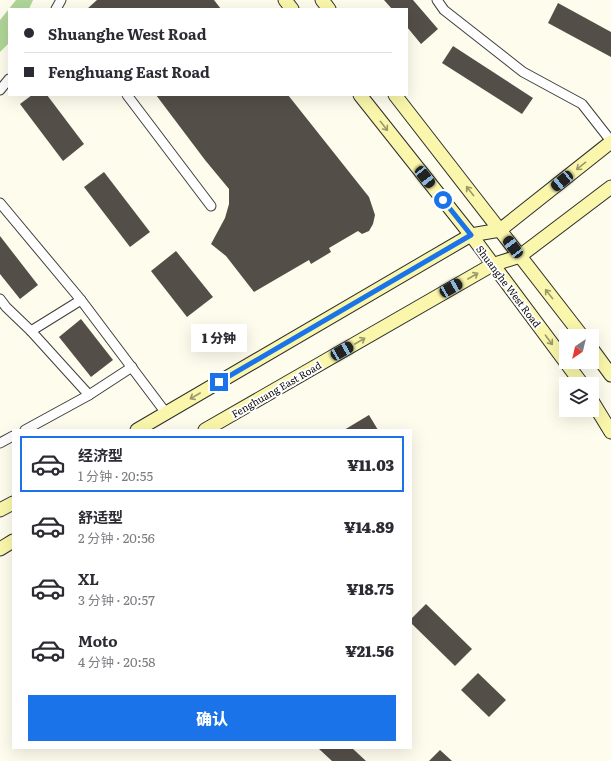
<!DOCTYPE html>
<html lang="zh">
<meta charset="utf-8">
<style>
body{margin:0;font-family:Literata,"Noto Sans SC",serif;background:#f7f7f7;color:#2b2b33;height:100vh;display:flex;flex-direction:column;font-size:15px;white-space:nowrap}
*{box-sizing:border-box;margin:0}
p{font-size:13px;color:#7c7c81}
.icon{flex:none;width:22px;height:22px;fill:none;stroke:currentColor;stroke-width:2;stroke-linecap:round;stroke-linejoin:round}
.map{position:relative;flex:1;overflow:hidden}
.panel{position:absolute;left:12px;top:429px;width:400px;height:320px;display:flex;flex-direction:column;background:#fff;border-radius:0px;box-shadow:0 4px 16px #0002}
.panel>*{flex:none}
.top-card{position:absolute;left:8px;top:8px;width:400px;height:88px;border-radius:0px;box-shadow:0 4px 16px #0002;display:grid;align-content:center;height:88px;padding:0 16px;background:#fff}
.needle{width:26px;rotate:215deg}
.tools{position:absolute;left:559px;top:329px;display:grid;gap:8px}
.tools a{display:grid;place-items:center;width:40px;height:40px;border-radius:0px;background:#fff;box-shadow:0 4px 16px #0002;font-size:20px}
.end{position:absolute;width:18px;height:18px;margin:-9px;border:5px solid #1a73e8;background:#fff;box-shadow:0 0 0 2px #fff}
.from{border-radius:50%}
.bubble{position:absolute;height:28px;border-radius:0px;background:#fff;box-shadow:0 4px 16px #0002;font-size:13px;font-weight:800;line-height:28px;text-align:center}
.car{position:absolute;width:12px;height:24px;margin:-12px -6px;border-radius:5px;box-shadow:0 0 3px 1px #0007;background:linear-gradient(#222 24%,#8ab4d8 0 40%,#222 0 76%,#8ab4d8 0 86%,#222 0)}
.top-card b{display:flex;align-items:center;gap:14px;height:38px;font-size:15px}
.top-card b+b{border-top:1px solid #e1e1e2}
.top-card i{width:10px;height:10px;background:#2b2b33}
ul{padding:7px 0 0;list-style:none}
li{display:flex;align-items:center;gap:12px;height:56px;margin:0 8px 6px;padding:0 8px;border:2px solid transparent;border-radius:0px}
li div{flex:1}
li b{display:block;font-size:15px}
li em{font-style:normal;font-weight:800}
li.current{border-color:#1a73e8}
li>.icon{width:36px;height:36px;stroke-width:1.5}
.action{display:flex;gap:8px;margin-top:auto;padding:8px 16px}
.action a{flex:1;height:46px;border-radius:0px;background:#1a73e8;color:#fff;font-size:16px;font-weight:800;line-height:46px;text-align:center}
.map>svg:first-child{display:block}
.forest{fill:#b0d699}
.building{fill:#544e49}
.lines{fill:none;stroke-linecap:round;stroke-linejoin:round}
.street-casing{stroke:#3f3f3f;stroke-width:11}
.secondary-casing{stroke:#2e2e2e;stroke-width:15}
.street{stroke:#fff;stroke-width:9}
.secondary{stroke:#faf7ac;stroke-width:13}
.oneway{stroke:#9b996c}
.route{stroke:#1a73e8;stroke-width:5}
.labels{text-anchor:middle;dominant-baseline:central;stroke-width:4;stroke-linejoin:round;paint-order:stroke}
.street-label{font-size:10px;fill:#0c0c0c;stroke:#fff}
</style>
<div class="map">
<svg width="611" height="761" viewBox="0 0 611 761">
<rect width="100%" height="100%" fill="#fefced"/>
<path class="forest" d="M16 0H33L29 9H9V43L0 52V20Z"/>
<g class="building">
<path d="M97 0H214L221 9H87Z"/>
<path d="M384 0H413L438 29 421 44 407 27V9H392Z"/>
<path d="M558 3 611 32V57L548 23Z"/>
<path d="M453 46 533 98 522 114 442 63Z"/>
<path d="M32 95H47L84 144 63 161 20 104Z"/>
<path d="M156 95H288L369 197 375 215 373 224 369 231 362 234 358 231 329 248 331 252 311 264 309 260 254 292 226 256 211 244 225 218 229 204V189L205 160Z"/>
<path d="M104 172 150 232 130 247 84 187Z"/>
<path d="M0 236 38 285 20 299 0 274Z"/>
<path d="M176 251 213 297 187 317 151 271Z"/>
<path d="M81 319 113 360 91 377 59 337Z"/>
<path d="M369 415 378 430H344Z"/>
<path d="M426 604 472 649 455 666 411 623V619Z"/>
<path d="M478 673 506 700 489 717 461 690Z"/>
<path d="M318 748H352L366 761H332Z"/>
<path d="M440 750 452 761H429Z"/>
</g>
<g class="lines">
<g class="street-casing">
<g id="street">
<path d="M437 0 444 10 523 72 582 104 611 141"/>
<path d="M56 9 61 0"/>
<path d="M0 90 9 79"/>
<path d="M127 95 211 206"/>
<path d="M0 203 81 300 166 413"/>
<path d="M0 299 6 307 31 331 89 395"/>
<path d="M31 331 81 300"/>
<path d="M25 430 89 395 132 367"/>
<path d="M0 443 13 436"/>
</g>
</g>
<g class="secondary-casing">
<g id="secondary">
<path d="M285 0 292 9"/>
<path d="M322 0 329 9"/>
<path d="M360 95 471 235 582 384"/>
<path d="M395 95 582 336"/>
<path d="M592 349 611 375"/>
<path d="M592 401 611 432"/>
<path d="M137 430 471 235 500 230 611 142"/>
<path d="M205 430 492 265 520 256 611 187"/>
<path d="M0 510 13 503"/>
<path d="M0 549 13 541"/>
</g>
</g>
<use href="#street" class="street"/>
<use href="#secondary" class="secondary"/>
</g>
<defs><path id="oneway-shaft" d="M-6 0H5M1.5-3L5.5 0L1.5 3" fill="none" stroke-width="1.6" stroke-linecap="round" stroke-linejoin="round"/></defs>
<g class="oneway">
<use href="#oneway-shaft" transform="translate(384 126) rotate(52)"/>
<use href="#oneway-shaft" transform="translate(581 166) rotate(141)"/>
<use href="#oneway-shaft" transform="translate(470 191) rotate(-128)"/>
<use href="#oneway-shaft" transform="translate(473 276) rotate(-30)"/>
<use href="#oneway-shaft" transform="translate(549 294) rotate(-128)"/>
<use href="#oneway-shaft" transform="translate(549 340) rotate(53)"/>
<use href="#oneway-shaft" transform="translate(360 341) rotate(-30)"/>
<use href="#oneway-shaft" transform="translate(195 396) rotate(150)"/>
</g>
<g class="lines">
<path class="route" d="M219 382 471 235 443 200"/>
</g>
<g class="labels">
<g class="street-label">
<text transform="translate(509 286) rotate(53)">Shuanghe West Road</text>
<text transform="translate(276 389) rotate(-30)">Fenghuang East Road</text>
</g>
</g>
</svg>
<div class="tools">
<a><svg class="needle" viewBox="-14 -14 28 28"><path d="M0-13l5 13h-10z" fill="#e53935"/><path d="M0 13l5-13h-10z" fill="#7c7c81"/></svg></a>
<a><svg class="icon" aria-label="layers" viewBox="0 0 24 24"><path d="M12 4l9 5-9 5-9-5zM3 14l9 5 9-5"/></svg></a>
</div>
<i class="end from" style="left:443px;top:200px"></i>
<i class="end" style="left:219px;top:382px"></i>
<div class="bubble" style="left:191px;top:324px;width:56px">1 分钟</div>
<i class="car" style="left:425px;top:177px;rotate:142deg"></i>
<i class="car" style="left:562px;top:181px;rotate:231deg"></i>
<i class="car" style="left:513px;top:247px;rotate:323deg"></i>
<i class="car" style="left:451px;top:288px;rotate:60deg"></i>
<i class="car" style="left:342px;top:351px;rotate:60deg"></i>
<div class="top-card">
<b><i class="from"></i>Shuanghe West Road</b>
<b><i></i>Fenghuang East Road</b>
</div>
<section class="panel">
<ul>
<li class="current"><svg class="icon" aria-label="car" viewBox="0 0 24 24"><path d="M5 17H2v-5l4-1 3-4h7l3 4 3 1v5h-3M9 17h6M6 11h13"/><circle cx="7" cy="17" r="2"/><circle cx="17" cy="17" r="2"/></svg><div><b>经济型</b><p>1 分钟 · 20:55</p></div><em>¥11.03</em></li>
<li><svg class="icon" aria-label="car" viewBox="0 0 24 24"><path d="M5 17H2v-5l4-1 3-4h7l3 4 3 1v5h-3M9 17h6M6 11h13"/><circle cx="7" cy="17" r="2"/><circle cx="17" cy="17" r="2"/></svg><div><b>舒适型</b><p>2 分钟 · 20:56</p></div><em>¥14.89</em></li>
<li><svg class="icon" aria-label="car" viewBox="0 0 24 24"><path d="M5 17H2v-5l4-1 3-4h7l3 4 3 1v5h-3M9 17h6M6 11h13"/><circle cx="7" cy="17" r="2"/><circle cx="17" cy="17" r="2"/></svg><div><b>XL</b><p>3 分钟 · 20:57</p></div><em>¥18.75</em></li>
<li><svg class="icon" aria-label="car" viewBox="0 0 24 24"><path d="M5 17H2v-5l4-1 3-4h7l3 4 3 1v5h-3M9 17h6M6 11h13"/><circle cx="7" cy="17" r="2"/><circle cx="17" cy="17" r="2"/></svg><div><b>Moto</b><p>4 分钟 · 20:58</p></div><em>¥21.56</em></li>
</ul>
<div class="action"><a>确认</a></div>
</section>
</div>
